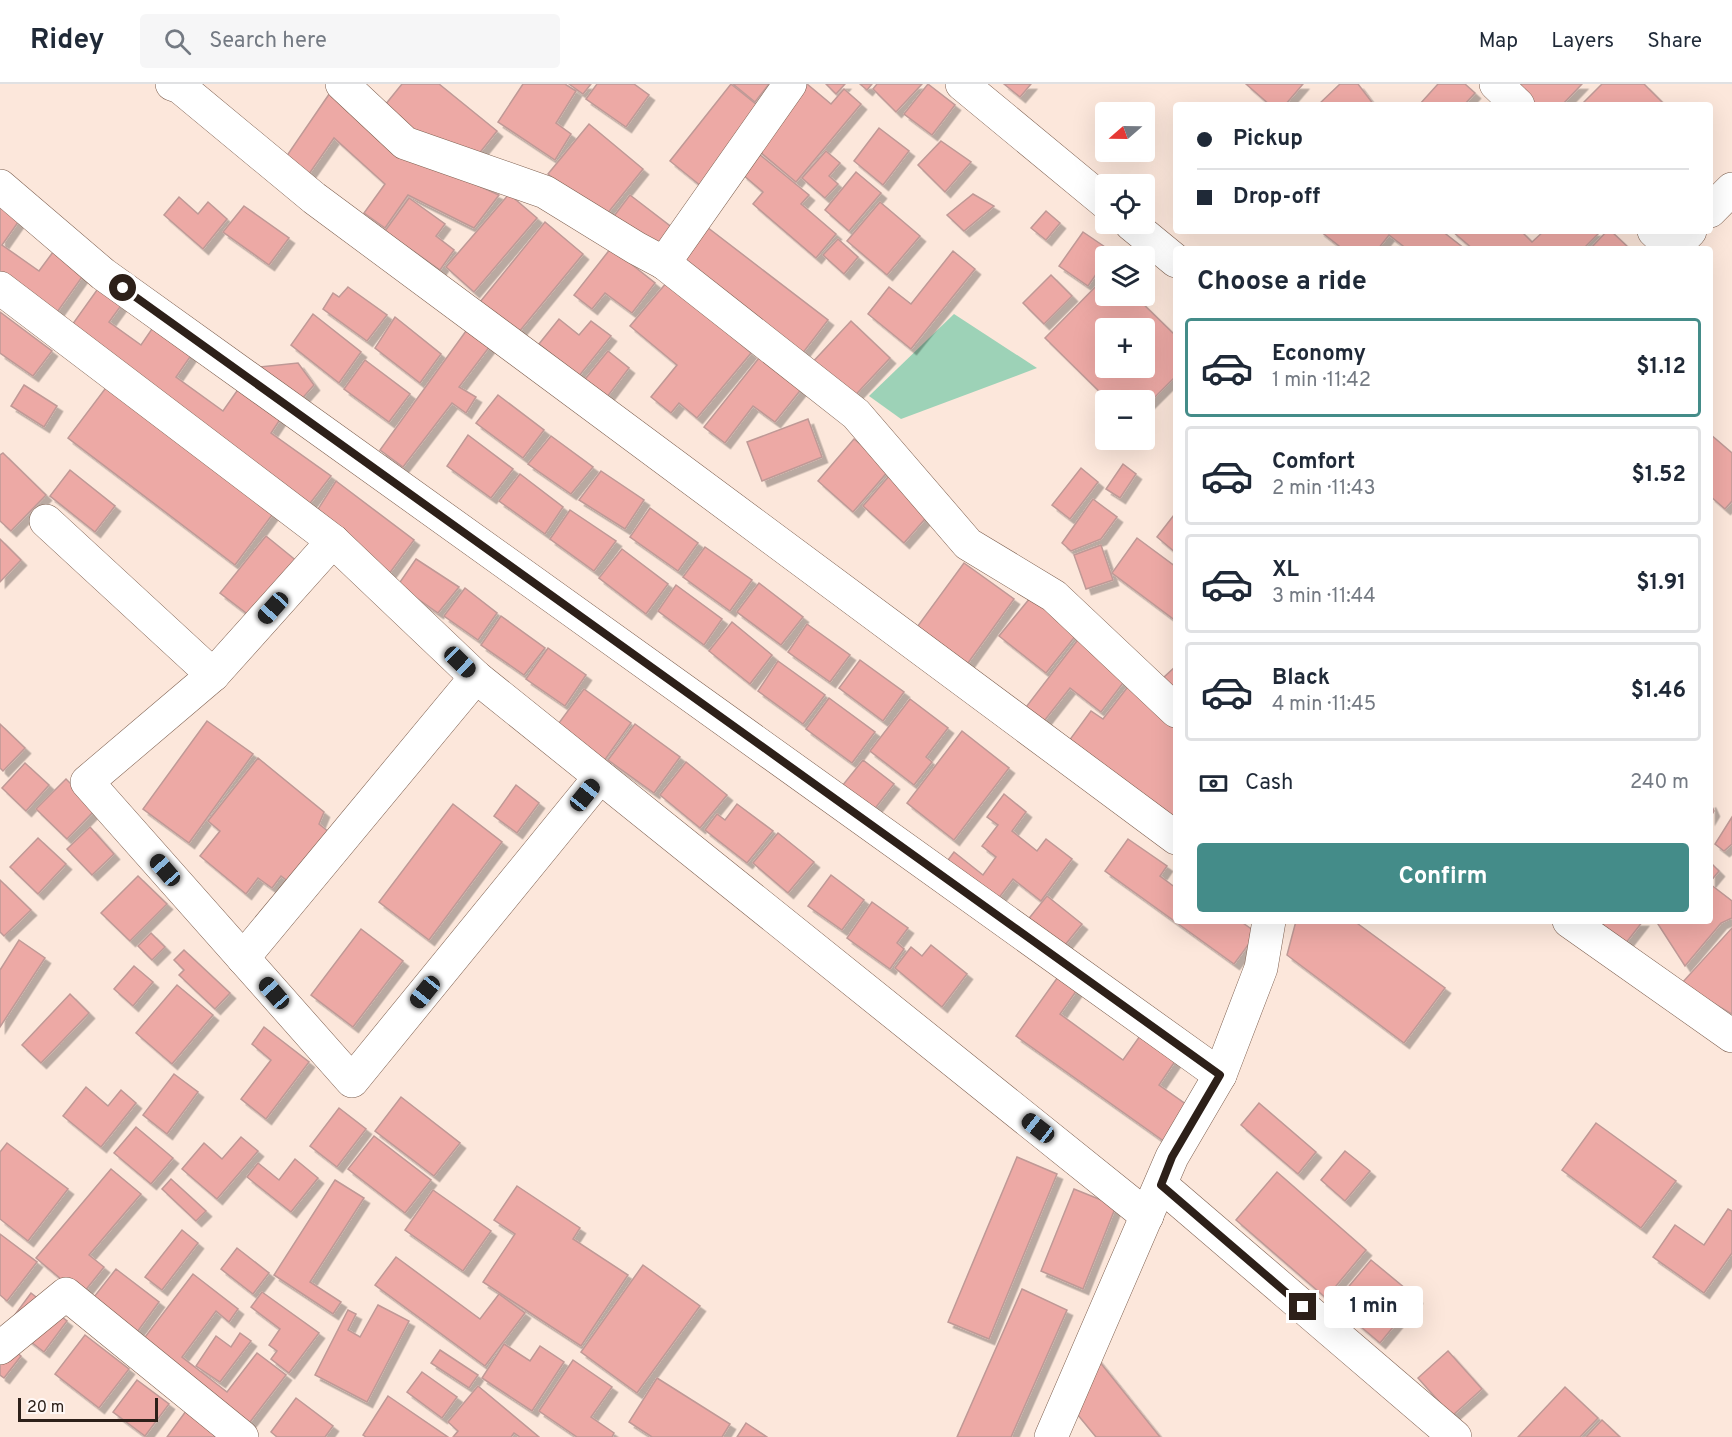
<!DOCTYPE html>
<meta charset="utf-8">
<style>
body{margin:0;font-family:Overpass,sans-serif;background:#f6f6f7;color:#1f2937;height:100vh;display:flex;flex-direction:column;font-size:22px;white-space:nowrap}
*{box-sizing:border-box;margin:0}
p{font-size:20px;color:#747a83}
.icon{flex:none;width:33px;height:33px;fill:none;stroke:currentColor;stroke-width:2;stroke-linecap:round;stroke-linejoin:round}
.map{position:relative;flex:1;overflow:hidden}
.drawer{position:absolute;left:1173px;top:162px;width:540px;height:678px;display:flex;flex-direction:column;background:#fff;border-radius:6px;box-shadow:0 6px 24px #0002}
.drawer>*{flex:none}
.banner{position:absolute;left:1173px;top:18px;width:540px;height:132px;border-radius:6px;box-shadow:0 6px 24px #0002;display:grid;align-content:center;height:132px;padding:0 24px;background:#fff}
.needle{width:39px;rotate:250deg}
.controls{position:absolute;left:1095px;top:18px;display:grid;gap:12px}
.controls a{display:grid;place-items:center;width:60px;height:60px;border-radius:6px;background:#fff;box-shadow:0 6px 24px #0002;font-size:30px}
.scale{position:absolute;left:18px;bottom:15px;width:140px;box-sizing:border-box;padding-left:6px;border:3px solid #2d2019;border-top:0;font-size:16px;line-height:21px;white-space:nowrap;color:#2d2019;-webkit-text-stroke:4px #fff7f4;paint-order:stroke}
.end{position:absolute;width:27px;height:27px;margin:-14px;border:8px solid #2d2019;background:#fff;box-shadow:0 0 0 3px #fff}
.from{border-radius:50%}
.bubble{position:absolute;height:42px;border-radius:6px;background:#fff;box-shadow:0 6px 24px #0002;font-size:20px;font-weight:700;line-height:42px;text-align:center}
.car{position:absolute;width:18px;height:36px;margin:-18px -9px;border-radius:8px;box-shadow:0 0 4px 2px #0007;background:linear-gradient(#222 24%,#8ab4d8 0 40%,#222 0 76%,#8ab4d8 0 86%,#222 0)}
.banner b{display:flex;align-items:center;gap:21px;height:57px;font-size:22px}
.banner b+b{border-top:2px solid #e0e1e3}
.banner i{width:15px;height:15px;background:#1f2937}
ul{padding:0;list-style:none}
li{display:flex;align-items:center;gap:18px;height:99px;margin:0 12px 9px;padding:0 12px;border:3px solid #e0e1e3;border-radius:6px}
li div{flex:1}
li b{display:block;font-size:22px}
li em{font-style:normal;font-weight:700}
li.active{border-color:#448c89}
li>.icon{width:54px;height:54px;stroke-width:1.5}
h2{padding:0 24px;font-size:27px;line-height:72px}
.pay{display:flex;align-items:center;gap:15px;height:66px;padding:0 24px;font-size:22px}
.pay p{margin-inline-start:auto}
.action{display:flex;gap:12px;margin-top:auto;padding:12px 24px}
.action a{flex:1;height:69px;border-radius:6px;background:#448c89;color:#fff;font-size:24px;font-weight:700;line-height:69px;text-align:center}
header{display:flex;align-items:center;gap:36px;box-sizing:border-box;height:84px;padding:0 30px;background:#fff;border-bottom:2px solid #e0e1e3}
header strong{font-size:28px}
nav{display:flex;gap:33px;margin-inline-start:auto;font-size:21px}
.search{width:420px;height:54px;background:#f6f6f7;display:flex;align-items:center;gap:15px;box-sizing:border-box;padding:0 21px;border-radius:6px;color:#747a83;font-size:22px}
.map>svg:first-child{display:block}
.green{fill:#9dd2b7}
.building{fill:#eda9a5;stroke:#bf9996;stroke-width:1.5;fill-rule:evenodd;filter:url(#shadow)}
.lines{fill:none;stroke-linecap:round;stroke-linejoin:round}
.street-casing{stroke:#7d5f4f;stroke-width:34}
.secondary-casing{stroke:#7d5f4f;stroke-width:34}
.street{stroke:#fff;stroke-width:33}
.secondary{stroke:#fff;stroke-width:33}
.route{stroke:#2d2019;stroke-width:8}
</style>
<header>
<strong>Ridey</strong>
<div class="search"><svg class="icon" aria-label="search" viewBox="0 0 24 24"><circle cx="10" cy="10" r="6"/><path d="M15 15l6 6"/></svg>Search here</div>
<nav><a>Map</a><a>Layers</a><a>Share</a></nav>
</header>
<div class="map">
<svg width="1732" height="1353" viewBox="0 0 1732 1353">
<defs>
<filter id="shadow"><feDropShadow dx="5.5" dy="5.5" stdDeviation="0" flood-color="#0004"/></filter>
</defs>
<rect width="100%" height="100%" fill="#fce7db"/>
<path class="green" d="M954 230 1037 284 901 335 869 312Z"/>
<g class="building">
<path d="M402 0H439L497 47 478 71 424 61 381 26Z"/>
<path d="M523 0H565L576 7 556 39 571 50 555 76 498 38Z"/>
<path d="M569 0H591L583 10Z"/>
<path d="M597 0H634L649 11 626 43 586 15Z"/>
<path d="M731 0 762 25 701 102 670 77Z"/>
<path d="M733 0H769L755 18Z"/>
<path d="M804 0H807L831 20 844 5 861 20 796 98 753 62Z"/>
<path d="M826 0H845L836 10Z"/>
<path d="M860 0H872L867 6Z"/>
<path d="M877 0H922L896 28 873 5Z"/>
<path d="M928 0 955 21 932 51 904 30Z"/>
<path d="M1004 0H1031L1020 13Z"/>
<path d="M1246 0H1303L1285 21H1270Z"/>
<path d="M1340 0H1358L1374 21H1318Z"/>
<path d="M1438 0H1465L1475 9 1464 21H1419Z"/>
<path d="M1504 0H1582L1562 21H1525Z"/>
<path d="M1602 0H1644L1665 21H1581Z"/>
<path d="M334 3 407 70 499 111 474 144 408 111 385 144 364 129 385 100 334 54 309 90 286 73Z"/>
<path d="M589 40 643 85 603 135 548 90Z"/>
<path d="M879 44 909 67 883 101 854 77Z"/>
<path d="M941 57 971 78 945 108 918 81Z"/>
<path d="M826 67 840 79 829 92 838 100 825 114 802 94Z"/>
<path d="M759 70 809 111 801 120 836 150 816 174 753 120 763 108 742 90Z"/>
<path d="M856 88 881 109 849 147 825 126Z"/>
<path d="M509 110 537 134 474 208 446 183Z"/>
<path d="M973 110 994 122 964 147 947 131Z"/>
<path d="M630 111 678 148 659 172 611 136Z"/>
<path d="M179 113 198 130 208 118 227 135 203 165 164 131Z"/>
<path d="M409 114 445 140 436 152 454 166 440 186 385 147Z"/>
<path d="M880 118 920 152 887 191 847 157Z"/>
<path d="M0 120 21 134 2 161 39 187 56 164 87 186 53 234 0 197Z"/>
<path d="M244 122 289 154 269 181 223 148Z"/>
<path d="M1046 127 1060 139 1046 156 1031 144Z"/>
<path d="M545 138 583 170 514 254 476 223Z"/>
<path d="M703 140 828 236 802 270 677 174Z"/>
<path d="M1320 147H1442L1465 165H1407L1389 151 1378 165H1343Z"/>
<path d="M1452 147H1521L1532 158 1544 147H1601L1583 165H1473Z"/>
<path d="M1607 147H1611L1630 165H1590Z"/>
<path d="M1083 148 1111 167 1106 172V176L1088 202 1059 182Z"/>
<path d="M838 155 858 173 844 190 823 171Z"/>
<path d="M611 164 655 199 632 229 605 209 592 225 574 211Z"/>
<path d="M953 167 975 185 911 265 868 230 889 203 911 220Z"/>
<path d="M1051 191 1072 212 1044 240 1023 219Z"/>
<path d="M1106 192V212H1135L1176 252V292L1144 324V316H1108L1045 254ZM1106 244H1144V284H1106Z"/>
<path d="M667 198 751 269 697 334 679 319 671 329 651 313 677 281 630 242Z"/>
<path d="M102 199 125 216 109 238 141 261 154 242 192 270 176 293 223 327 239 304 281 334 271 349 331 392 308 422 67 248Z"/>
<path d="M348 203 387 231 367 257 323 225 333 209 339 213Z"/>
<path d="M0 228 52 267 33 292 0 269Z"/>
<path d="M313 230 361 268 339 299 291 261Z"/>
<path d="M395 233 441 270 420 299 375 264Z"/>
<path d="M559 235 579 251 591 237 611 252 579 292 539 260Z"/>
<path d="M851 237 890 274 848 319 809 282Z"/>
<path d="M466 247 490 262 459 303 476 313 466 329 452 319 403 383 380 366Z"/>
<path d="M608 267 629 284 604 317 582 299Z"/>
<path d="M759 274 803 303 775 338 753 322 725 359 704 343Z"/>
<path d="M365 276 410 310 389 338 344 305Z"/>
<path d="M298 279 314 301 300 317 259 283Z"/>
<path d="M111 297 278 423 235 481 68 354Z"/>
<path d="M24 301 57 322 44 343 11 322Z"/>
<path d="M498 311 544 346 523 374 476 339Z"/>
<path d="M808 335 822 373 762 397 747 358Z"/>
<path d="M1710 350 1732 369V417L1725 425 1710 412Z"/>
<path d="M468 351 513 385 491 414 447 382Z"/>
<path d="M551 352 593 383 571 410 528 380Z"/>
<path d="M854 355 890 385 853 428 818 397Z"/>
<path d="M3 369 46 411 11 447 0 437V371Z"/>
<path d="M1123 380 1136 390 1120 414 1106 405Z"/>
<path d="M1081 384 1098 398 1070 435 1052 421Z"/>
<path d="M70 386 115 422 95 448 50 412Z"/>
<path d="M601 387 644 416 625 445 579 416Z"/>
<path d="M520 390 563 423 545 450 499 417Z"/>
<path d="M890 391 931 428 904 459 863 422Z"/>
<path d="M336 397 414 456 389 490 313 433Z"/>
<path d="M1093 415 1117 433 1101 455 1071 467 1062 459Z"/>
<path d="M650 424 698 459 678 487 630 453Z"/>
<path d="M570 426 616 457 594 487 550 455Z"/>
<path d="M1174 431 1176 432V469L1157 453Z"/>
<path d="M266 452 298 478 254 535 220 509Z"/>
<path d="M1137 454 1176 483V537L1112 489Z"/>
<path d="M0 455 21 476 0 498Z"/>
<path d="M1101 461 1113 496 1086 505 1074 471Z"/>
<path d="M705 463 752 496 730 527 683 493Z"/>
<path d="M622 465 668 500 646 530 599 494Z"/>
<path d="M416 475 459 503 438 529 398 501Z"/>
<path d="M964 479 1014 515 963 586 912 550Z"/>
<path d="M759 499 803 533 781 561 737 528Z"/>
<path d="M676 501 722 535 704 561 658 527Z"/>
<path d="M465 504 497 529 478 556 444 532Z"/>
<path d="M1030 514 1077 550 1046 589 999 552Z"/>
<path d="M501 532 545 564 524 591 481 561Z"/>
<path d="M732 538 772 571 750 600 709 567Z"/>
<path d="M807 540 850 571 830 598 788 568Z"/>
<path d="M1080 553 1129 591 1101 628 1070 604 1041 641 1023 627Z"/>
<path d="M548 564 586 591 565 622 526 595Z"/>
<path d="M860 576 904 608 883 637 839 604Z"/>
<path d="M778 577 825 611 803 640 758 607Z"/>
<path d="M1176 582V607L1164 593Z"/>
<path d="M1130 600 1176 635V750L1063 665 1091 627 1103 635Z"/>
<path d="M584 605 631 639 604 677 556 643Z"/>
<path d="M829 614 875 648 852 679 806 645Z"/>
<path d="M910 615 948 644 926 673 932 678 914 701 870 667Z"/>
<path d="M207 637 253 670 189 759 143 725Z"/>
<path d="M0 640 25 664 3 687 0 684Z"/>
<path d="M635 640 680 673 654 709 608 676Z"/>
<path d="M962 647 1009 684 954 756 907 719Z"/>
<path d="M258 674 324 728 319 740 329 748 289 798 281 792 272 804 258 794 246 810 200 772 220 747 208 737Z"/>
<path d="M863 676 894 700 870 731 838 707Z"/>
<path d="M686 678 727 711 700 744 660 711Z"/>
<path d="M25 679 49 701 26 727 2 704Z"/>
<path d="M66 695 96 725 67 755 36 725Z"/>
<path d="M516 701 539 719 517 749 494 732Z"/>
<path d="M1004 710 1026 728 1012 747 1037 767 1046 755 1072 775 1041 817 1013 795 992 823 942 784 954 768 983 791 996 773 982 762 998 741 987 733Z"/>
<path d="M1710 718 1714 727 1710 734Z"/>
<path d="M453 720 502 758 429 856 379 818Z"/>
<path d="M737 720 773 747 747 779 705 746 717 730 725 736Z"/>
<path d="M1732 733V760L1724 767 1715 760Z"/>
<path d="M90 743 114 770 92 791 67 765Z"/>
<path d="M778 749 814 778 788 809 753 779Z"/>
<path d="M38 754 66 780 38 810 10 783Z"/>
<path d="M1128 755 1167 782 1160 792 1176 804V837H1240L1257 849 1234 880 1105 787Z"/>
<path d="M1712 780 1719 787 1710 798V782Z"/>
<path d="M831 791 864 816 842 846 808 822Z"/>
<path d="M138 792 167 820 130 857 101 829Z"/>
<path d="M0 796 31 826 4 852 0 848Z"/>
<path d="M1710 800 1732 817V834L1721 839 1685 882 1656 837H1710Z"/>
<path d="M1047 812 1082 840 1057 871 1022 843Z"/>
<path d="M872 818 908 844 897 859 904 865 890 885 847 854Z"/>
<path d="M1296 837H1354L1445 904 1404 959 1287 871Z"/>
<path d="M1606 837H1643L1622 864 1599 846Z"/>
<path d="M1732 844V930L1681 900Z"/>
<path d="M361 845 403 877 353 943 311 911Z"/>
<path d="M151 849 165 863 152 876 138 862Z"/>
<path d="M19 856 45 874 0 943V886Z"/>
<path d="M931 861 967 890 942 923 895 884 911 863 922 872Z"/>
<path d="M184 866 230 909 215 925 179 891 184 886 174 876Z"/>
<path d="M134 882 153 898 133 922 114 905Z"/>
<path d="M1065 883 1084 896 1060 930 1123 976 1147 942 1182 967 1159 1001 1197 1028 1172 1063 1016 952Z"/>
<path d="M177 901 213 931 172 980 136 949Z"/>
<path d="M70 910 89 929 41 979 22 961Z"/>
<path d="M264 943 309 978 266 1035 241 1015 271 976 252 960Z"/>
<path d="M174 990 198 1008 167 1050 143 1031Z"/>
<path d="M86 1003 108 1022 121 1006 136 1019 101 1063 63 1032Z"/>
<path d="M401 1013 460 1059 434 1092 375 1047Z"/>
<path d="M1259 1019 1316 1068 1298 1090 1241 1041Z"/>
<path d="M339 1024 366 1045 337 1083 310 1062Z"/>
<path d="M1596 1039 1676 1097 1641 1144 1562 1086Z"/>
<path d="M136 1043 173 1074 151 1100 114 1069Z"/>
<path d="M374 1052 431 1096 405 1129 348 1085Z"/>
<path d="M241 1053 258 1067 217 1115 182 1085 204 1059 222 1075Z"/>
<path d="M7 1059 68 1105 28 1157 0 1135V1068Z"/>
<path d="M1345 1067 1370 1087 1345 1117 1321 1096Z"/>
<path d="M1017 1073 1057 1090 989 1255 948 1238Z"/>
<path d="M295 1075 318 1094 291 1128 247 1093 258 1079 279 1096Z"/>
<path d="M111 1085 141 1110 89 1171 104 1183 81 1212 36 1174Z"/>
<path d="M1277 1088 1366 1166 1326 1214 1236 1136Z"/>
<path d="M171 1095 206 1127 196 1137 162 1105Z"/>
<path d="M335 1096 364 1114 310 1198 341 1218 333 1230 274 1191Z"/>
<path d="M517 1102 580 1144 573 1155 628 1191 581 1262 483 1198 515 1150 494 1136Z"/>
<path d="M1074 1105 1116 1122 1083 1205 1041 1187Z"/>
<path d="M433 1106 491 1147 463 1187 405 1146Z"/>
<path d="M1728 1125 1732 1127V1169L1704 1209 1653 1173 1675 1141 1704 1161Z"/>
<path d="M182 1146 198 1159 162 1206 145 1193Z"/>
<path d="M0 1150 37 1178 7 1217 0 1211Z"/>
<path d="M237 1164 269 1189 253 1210 221 1185Z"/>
<path d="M396 1173 480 1235 499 1210 525 1229 485 1282 375 1201Z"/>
<path d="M1371 1176 1417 1214 1380 1259 1334 1220Z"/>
<path d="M643 1181 700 1222 637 1309 581 1268Z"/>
<path d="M116 1185 159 1218 135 1251 90 1218Z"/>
<path d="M193 1190 238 1225 229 1238 216 1227 182 1273 227 1308 257 1269 286 1291 247 1342 139 1261Z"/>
<path d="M1022 1205 1067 1226 1011 1353H957Z"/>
<path d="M262 1208 319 1249 289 1289 271 1275 277 1267 269 1261 280 1245 251 1223Z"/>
<path d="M31 1209 67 1237 44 1268 8 1240Z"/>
<path d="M378 1221 409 1237 367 1318 315 1291 348 1226 356 1230 348 1246 360 1253Z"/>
<path d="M240 1249 251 1257 220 1298 196 1282 216 1252 231 1263Z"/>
<path d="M85 1251 129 1285 99 1324 55 1290Z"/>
<path d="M7 1260 21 1272 4 1294 0 1291V1269Z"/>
<path d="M504 1260 530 1277 540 1262 564 1278 532 1327 482 1294Z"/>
<path d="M440 1266 478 1291 469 1304 431 1279Z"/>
<path d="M1448 1267 1482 1305 1452 1332 1418 1294Z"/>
<path d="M1095 1272 1160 1353H1096L1073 1325Z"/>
<path d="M573 1276 612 1303 591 1333 614 1349 612 1353H577L539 1327Z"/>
<path d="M422 1288 457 1313 442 1334 407 1308Z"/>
<path d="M657 1294 730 1340 722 1353H652L629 1338Z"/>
<path d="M137 1296 169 1320 145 1352 113 1328Z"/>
<path d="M478 1302 539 1353H520L514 1349 511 1353H453L458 1347 448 1338Z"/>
<path d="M1565 1303 1598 1334 1580 1353H1518Z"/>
<path d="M388 1312 448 1353H366L363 1351Z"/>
<path d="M296 1314 333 1342 325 1353H277L271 1348Z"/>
<path d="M186 1327 220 1353H167Z"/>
<path d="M1602 1336 1620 1353H1586Z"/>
<path d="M746 1339 767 1353H737Z"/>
</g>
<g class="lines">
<g class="street-casing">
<g id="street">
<path d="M172 0 180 3 314 114 1176 754"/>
<path d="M342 0 405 59 545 108 636 164 664 179 856 330 968 460 1054 512 1176 627"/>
<path d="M962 0 1106 119"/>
<path d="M1496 0 1518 21"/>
<path d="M0 102 103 190 1220 991"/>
<path d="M1131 140 1176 177"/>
<path d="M1654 147 1672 164"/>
<path d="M664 179 790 0"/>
<path d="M0 204 333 457 476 593 1147 1132"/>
<path d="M46 437 213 591"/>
<path d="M333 457 213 591 87 698 352 997 600 693"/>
<path d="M243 874 476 593"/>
<path d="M1161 1101 1455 1353"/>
<path d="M0 1264 66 1210 242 1353"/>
<path d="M1051 1353 1172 1073 1220 991 1261 884 1269 837"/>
</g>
</g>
<g class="secondary-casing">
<g id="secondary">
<path d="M1710 127 1732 105"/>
<path d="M1672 165 1690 147"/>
<path d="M1569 837 1732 952"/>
</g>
</g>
<use href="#street" class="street"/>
<use href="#secondary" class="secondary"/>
</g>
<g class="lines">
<path class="route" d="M123 204 1220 991 1172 1073 1161 1101 1303 1223"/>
</g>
</svg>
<div class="controls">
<a><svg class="needle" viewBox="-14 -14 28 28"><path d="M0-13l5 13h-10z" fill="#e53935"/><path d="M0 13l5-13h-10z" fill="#747a83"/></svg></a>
<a><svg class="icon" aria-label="locate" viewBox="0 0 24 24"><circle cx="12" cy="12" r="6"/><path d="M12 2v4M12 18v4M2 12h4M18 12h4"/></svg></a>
<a><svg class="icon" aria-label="layers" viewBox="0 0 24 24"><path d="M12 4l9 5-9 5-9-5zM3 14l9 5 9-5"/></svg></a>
<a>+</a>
<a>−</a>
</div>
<div class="scale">20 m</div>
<i class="end from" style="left:123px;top:204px"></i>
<i class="end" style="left:1303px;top:1223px"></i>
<div class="bubble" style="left:1324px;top:1202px;width:99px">1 min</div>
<i class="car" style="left:273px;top:524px;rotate:222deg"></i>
<i class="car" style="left:460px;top:578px;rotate:134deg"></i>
<i class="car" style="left:585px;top:711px;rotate:39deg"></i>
<i class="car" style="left:165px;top:786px;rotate:319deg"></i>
<i class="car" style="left:425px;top:908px;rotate:219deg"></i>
<i class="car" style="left:274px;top:909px;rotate:319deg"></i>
<i class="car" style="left:1038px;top:1044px;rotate:308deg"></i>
<div class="banner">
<b><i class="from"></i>Pickup</b>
<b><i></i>Drop-off</b>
</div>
<section class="drawer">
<h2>Choose a ride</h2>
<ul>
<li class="active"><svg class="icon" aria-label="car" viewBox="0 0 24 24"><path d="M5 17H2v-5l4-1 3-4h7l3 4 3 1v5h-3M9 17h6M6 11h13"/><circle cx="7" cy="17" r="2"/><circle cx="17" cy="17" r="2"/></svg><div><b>Economy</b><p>1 min · 11:42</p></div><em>$1.12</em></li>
<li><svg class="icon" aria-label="car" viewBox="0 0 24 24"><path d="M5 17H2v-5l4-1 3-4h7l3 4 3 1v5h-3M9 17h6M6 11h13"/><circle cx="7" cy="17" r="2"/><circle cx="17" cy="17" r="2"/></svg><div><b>Comfort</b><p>2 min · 11:43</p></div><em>$1.52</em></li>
<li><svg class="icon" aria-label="car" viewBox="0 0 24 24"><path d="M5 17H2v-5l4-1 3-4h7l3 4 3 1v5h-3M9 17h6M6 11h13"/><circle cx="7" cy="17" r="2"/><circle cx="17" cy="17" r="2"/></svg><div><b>XL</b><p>3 min · 11:44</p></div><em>$1.91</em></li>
<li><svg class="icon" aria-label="car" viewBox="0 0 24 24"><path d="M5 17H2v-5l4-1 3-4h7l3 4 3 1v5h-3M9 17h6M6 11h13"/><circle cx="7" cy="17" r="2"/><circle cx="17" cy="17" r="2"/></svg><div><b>Black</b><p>4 min · 11:45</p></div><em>$1.46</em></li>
</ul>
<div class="pay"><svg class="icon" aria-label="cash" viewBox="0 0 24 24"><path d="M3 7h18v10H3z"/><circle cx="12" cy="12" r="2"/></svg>Cash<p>240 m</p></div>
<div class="action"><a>Confirm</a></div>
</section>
</div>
